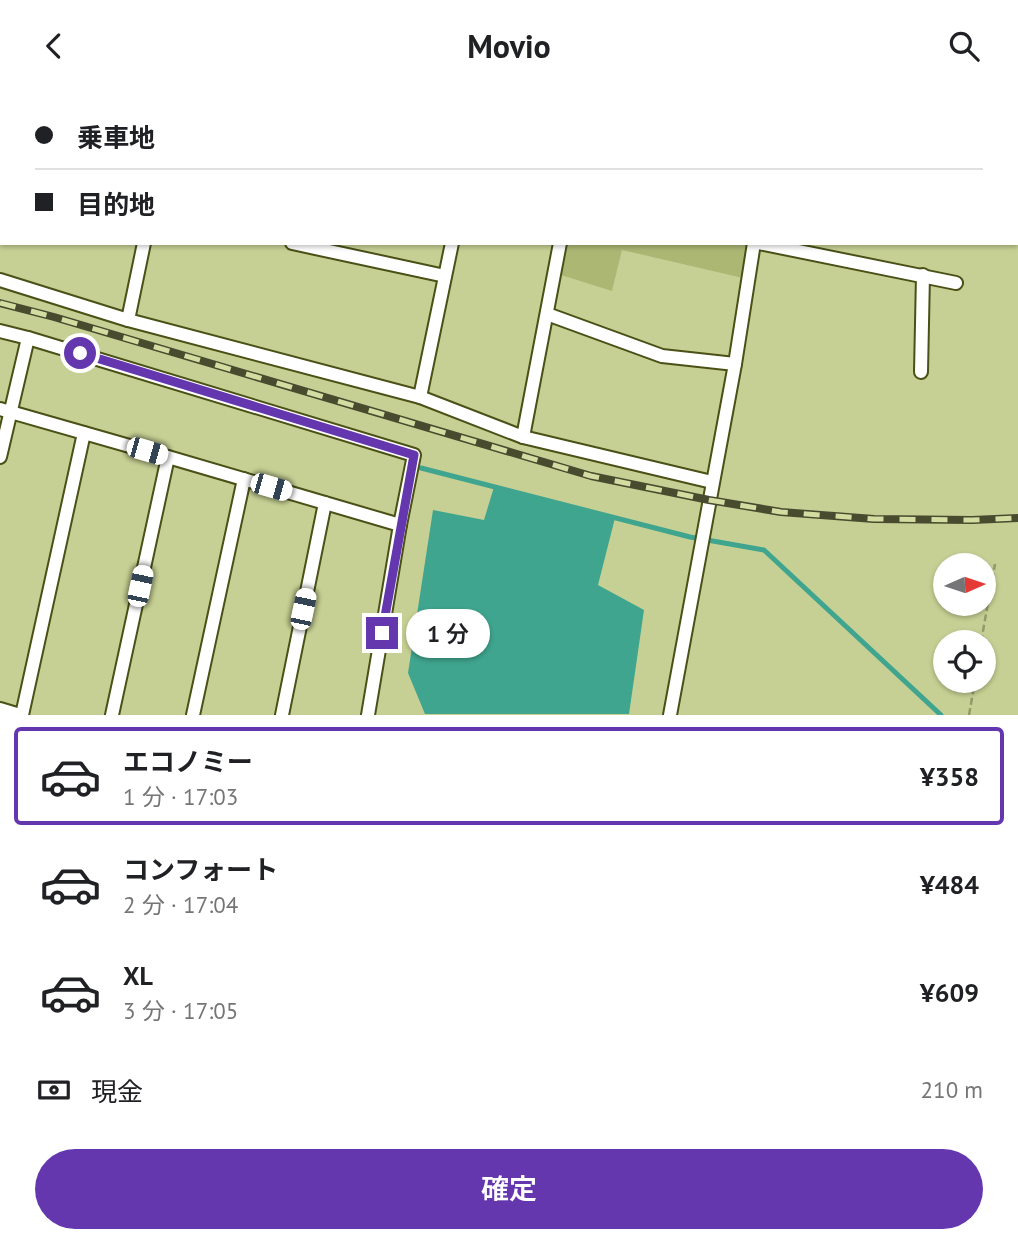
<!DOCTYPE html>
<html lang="ja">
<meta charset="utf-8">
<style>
body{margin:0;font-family:"PT Sans","Noto Sans JP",sans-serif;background:#f2f2f2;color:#202124;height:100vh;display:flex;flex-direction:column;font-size:26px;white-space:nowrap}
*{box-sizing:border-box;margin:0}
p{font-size:23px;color:#757577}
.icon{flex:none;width:38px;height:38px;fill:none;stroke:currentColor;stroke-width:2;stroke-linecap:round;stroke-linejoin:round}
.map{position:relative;height:624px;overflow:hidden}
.panel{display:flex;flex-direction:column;background:#fff;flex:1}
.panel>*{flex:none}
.banner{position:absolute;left:0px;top:0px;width:1018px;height:154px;box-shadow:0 2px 5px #0004;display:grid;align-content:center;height:154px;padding:0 35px;background:#fff}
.needle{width:46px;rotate:87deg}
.buttons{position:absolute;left:933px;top:462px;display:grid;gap:14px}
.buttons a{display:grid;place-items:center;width:63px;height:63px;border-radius:50%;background:#fff;box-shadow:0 2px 5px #0004;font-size:35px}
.end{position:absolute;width:32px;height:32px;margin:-16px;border:9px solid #6437af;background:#fff;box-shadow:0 0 0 4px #fff}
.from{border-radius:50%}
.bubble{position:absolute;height:49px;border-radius:24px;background:#fff;box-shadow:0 2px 5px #0004;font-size:23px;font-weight:600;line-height:49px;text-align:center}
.car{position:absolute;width:21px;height:42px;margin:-21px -10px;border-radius:9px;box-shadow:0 0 5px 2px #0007;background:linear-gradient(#fff 24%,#345 0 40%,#fff 0 76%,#345 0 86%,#fff 0)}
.banner b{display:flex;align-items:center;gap:24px;height:66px;font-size:26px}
.banner b+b{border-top:2px solid #e0e0e0}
.banner i{width:18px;height:18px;background:#202124}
ul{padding:12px 0 0;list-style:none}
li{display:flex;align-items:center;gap:21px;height:98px;margin:0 14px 10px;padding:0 21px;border:4px solid transparent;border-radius:7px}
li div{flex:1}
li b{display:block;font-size:26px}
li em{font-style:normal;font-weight:600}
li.current{border-color:#6437af}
li>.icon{width:63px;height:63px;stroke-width:1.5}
.pay{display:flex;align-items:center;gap:18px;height:77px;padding:0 35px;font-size:26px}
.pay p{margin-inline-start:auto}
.primary-button{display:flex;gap:14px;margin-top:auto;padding:14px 35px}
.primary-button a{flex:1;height:80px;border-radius:42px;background:#6437af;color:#fff;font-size:28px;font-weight:600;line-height:80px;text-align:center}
header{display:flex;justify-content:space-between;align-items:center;height:91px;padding:0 35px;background:#fff;font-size:32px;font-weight:600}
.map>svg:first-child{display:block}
.green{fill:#adb774}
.water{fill:#3fa58e}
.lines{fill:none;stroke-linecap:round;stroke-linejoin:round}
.stream{stroke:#3fa58e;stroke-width:5}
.street-casing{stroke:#4a5016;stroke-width:16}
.path{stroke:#92996a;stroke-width:2.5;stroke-dasharray:7 3.5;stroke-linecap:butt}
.street{stroke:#fff;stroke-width:12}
.rail-casing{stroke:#484b2e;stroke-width:8}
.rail{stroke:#d4dda1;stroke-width:5;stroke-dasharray:16;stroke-linecap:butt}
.route{stroke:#6437af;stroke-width:9}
</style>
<header><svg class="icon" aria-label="back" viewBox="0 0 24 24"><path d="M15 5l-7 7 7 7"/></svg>Movio<svg class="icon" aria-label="search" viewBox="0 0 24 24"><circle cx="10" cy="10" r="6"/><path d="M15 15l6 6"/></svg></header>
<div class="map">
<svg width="1018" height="624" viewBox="0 0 1018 624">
<rect width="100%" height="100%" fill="#c7d094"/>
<path class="green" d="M567 152H750L743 187 622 159 612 200 561 184Z"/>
<path class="water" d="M494 396 615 427 598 494 644 519 629 623H425L408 582 433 419 484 429Z"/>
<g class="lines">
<path class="stream" d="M421 377 690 446 764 459 941 624"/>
<g class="street-casing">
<g id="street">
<path d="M119 0 127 2"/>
<path d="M176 2V0"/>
<path d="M484 2 485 0"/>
<path d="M789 2 790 0"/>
<path d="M0 91H2"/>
<path d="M292 152 445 185"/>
<path d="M759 152 956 192"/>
<path d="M0 189 128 229 420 306 523 346 712 391"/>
<path d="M547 223 662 265 735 273"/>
<path d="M128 229 144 152"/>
<path d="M0 240 28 247 414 364 400 434 368 624"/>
<path d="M921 281 923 184"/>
<path d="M420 306 452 152"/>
<path d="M0 318 168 366 400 434"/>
<path d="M523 346 560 152"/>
<path d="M0 366 28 247"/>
<path d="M0 618 20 624"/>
<path d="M22 624 84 342"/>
<path d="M112 624 168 366"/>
<path d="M193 624 244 388"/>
<path d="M282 624 325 412"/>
<path d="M670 624 735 273 754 152"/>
</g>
</g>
<g class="path">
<path d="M981 551 995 473"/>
<path d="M969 624 975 590"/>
</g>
<use href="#street" class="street"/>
<g class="rail-casing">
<path id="rail" d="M0 212 54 226 591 385 709 409 781 421 874 428 972 429 1018 427"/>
</g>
<use href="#rail" class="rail"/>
</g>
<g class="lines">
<path class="route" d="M80 262 414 364 382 542"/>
</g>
</svg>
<div class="buttons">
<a><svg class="needle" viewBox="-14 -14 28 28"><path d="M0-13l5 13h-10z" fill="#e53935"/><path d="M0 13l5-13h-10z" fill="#757577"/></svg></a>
<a><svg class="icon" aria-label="locate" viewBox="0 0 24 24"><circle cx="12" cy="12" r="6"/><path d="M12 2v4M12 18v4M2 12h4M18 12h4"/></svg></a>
</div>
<i class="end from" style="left:80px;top:262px"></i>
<i class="end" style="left:382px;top:542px"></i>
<div class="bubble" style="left:406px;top:518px;width:84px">1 分</div>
<i class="car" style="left:147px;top:360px;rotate:106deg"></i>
<i class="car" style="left:271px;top:396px;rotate:106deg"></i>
<i class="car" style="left:140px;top:495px;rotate:12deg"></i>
<i class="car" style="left:303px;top:518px;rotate:12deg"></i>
<div class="banner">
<b><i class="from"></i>乗車地</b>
<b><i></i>目的地</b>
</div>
</div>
<section class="panel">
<ul>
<li class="current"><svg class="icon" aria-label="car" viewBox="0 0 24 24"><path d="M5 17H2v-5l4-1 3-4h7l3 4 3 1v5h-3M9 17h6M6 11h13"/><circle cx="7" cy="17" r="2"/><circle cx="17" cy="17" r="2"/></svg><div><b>エコノミー</b><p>1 分 · 17:03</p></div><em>¥358</em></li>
<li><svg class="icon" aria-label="car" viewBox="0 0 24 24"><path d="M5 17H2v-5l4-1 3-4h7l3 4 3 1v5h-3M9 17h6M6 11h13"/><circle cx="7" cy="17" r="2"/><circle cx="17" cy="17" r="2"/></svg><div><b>コンフォート</b><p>2 分 · 17:04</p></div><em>¥484</em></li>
<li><svg class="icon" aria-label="car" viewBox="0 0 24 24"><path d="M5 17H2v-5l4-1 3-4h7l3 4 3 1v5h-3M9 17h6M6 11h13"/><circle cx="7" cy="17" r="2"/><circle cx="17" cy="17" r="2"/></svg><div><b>XL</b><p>3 分 · 17:05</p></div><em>¥609</em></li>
</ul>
<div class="pay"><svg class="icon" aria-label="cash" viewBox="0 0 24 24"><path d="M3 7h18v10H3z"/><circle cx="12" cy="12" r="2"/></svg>現金<p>210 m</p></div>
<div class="primary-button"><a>確定</a></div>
</section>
